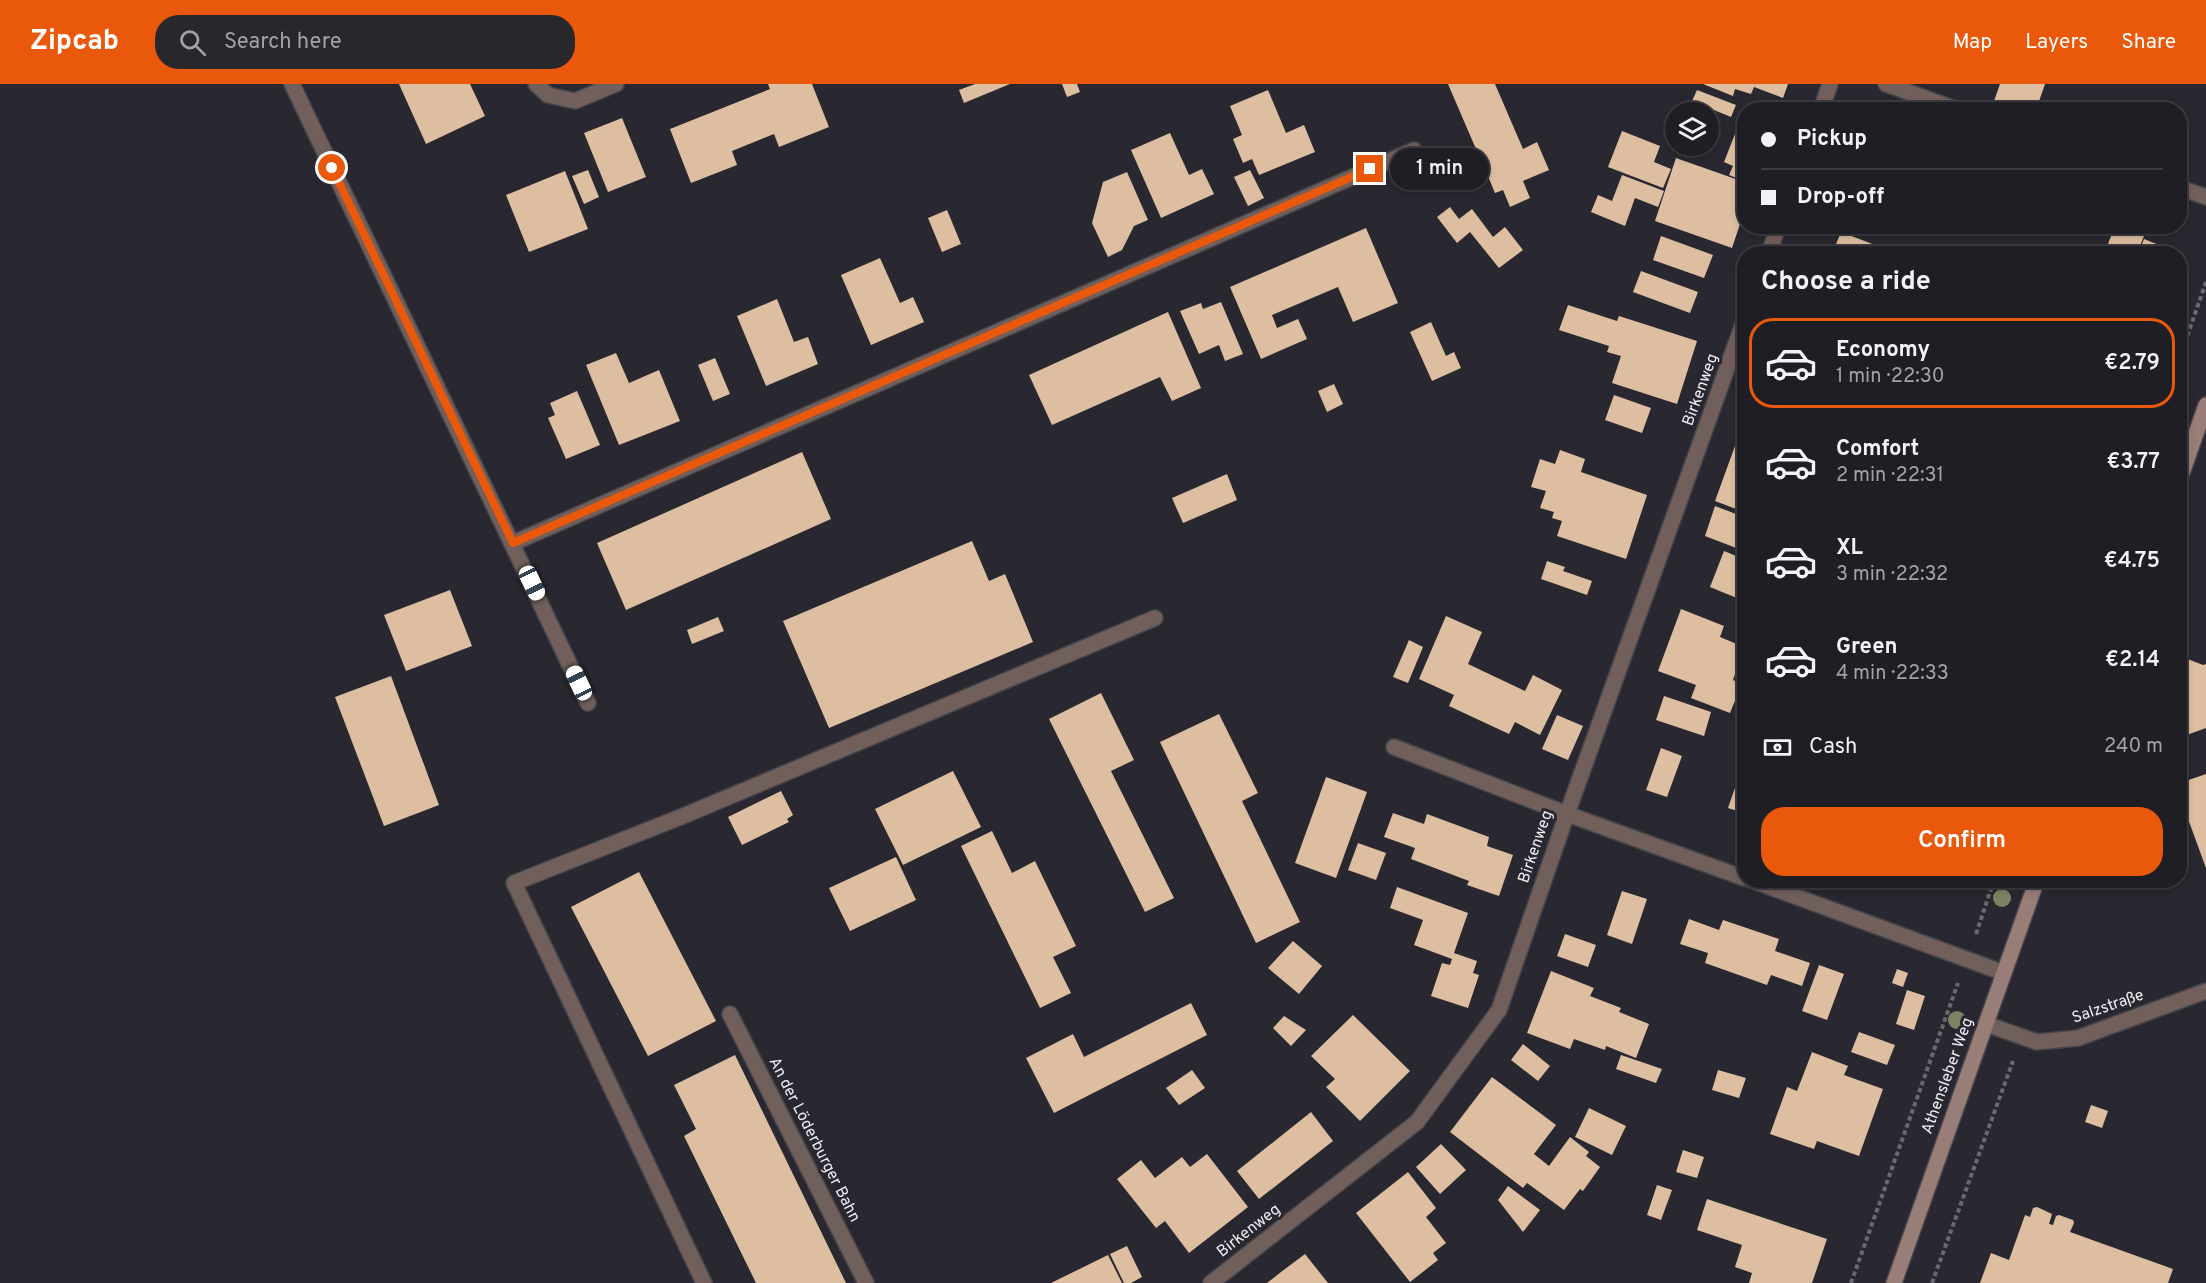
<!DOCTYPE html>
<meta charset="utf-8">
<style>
body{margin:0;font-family:Overpass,sans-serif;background:#27272c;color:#f1f3f6;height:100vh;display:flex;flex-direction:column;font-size:22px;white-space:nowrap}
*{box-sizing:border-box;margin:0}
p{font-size:20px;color:#a1a2a6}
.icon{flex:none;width:33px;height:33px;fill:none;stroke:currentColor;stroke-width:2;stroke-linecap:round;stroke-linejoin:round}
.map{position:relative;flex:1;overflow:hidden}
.drawer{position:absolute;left:1737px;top:162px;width:450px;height:642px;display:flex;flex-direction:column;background:#1f1e24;border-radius:24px;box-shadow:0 3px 9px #0003,0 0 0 2px #3c3c41}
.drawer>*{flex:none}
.top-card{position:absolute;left:1737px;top:18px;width:450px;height:132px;border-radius:24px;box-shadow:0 3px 9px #0003,0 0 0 2px #3c3c41;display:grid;align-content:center;height:132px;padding:0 24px;background:#1f1e24}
.fabs{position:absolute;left:1665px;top:18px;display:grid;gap:12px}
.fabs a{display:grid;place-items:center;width:54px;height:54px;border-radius:50%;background:#1f1e24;box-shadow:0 3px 9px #0003,0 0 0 2px #3c3c41;font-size:30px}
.end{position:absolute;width:27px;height:27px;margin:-14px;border:8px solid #ea580c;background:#fff;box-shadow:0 0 0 3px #fff}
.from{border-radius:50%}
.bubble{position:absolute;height:42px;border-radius:21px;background:#1f1e24;box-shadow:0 3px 9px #0003,0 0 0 2px #3c3c41;font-size:20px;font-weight:600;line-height:42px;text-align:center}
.car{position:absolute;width:18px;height:36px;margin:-18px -9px;border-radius:8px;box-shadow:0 0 4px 2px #0007;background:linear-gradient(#fff 24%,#345 0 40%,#fff 0 76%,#345 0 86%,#fff 0)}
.top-card b{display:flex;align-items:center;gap:21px;height:57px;font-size:22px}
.top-card b+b{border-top:2px solid #3c3c41}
.top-card i{width:15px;height:15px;background:#f1f3f6}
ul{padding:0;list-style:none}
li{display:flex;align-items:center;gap:18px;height:90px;margin:0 12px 9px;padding:0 12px;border:3px solid transparent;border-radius:24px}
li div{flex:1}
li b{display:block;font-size:22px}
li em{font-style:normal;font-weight:600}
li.current{border-color:#ea580c}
li>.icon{width:54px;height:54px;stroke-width:1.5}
h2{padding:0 24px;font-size:27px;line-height:72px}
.pay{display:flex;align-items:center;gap:15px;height:66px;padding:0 24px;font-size:22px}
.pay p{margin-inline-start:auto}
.action{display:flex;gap:12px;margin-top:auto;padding:12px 24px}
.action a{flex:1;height:69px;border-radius:24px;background:#ea580c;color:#fff;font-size:24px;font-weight:600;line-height:69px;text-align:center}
header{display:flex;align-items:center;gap:36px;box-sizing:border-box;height:84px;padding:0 30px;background:#ea580c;color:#fff}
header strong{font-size:28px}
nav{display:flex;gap:33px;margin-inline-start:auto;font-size:21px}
.search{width:420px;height:54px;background:#27272c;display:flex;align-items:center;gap:15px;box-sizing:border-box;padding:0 21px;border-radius:24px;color:#a1a2a6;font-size:22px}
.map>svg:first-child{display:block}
.building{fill:#debea0}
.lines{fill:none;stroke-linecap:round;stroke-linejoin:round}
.lane-casing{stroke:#45444b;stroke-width:18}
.street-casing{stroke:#45444b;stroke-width:18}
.secondary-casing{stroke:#45444b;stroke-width:18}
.path{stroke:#6a6970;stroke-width:4;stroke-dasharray:4.5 3;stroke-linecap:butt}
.lane{stroke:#715f5b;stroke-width:15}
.street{stroke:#715f5b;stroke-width:15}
.secondary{stroke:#997d77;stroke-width:15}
.tree{fill:#7f8262}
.route{stroke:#ea580c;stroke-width:8}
.labels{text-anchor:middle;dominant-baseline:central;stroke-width:6;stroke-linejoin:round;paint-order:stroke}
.street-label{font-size:16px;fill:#eeedf3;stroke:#292830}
</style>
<header>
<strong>Zipcab</strong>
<div class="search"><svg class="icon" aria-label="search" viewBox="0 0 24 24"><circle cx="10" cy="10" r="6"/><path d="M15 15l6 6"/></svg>Search here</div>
<nav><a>Map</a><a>Layers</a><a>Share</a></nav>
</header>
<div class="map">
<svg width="2206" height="1199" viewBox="0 0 2206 1199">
<rect width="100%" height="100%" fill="#292830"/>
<g class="building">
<path d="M399 0H470L485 32 426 60Z"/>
<path d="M768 0H812L829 43 779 63 774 50 732 67 737 81 691 99 670 45 770 5Z"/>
<path d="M975 0H1010L964 19 959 6Z"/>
<path d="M1062 0H1077L1080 8 1067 13Z"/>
<path d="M1448 0H1495L1523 65 1537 58 1549 86 1523 97 1530 114 1510 123 1503 106 1495 109 1487 90 1476 95 1468 77 1479 72Z"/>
<path d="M1703 0H1788L1783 14 1754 3 1751 10 1735 5 1733 12Z"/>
<path d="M2000 0H2045L2036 26H2008L1993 20Z"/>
<path d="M1268 6 1286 49 1304 41 1315 68 1259 91 1252 75 1243 79 1233 55 1242 51 1230 22Z"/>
<path d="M1697 6 1736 21 1731 33 1692 17Z"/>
<path d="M1744 27V97L1729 91 1733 82 1724 78Z"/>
<path d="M622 34 646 93 608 108 584 49Z"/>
<path d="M1622 47 1660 62 1654 78 1671 85 1663 104 1608 83Z"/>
<path d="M1170 49 1189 91 1202 85 1214 110 1161 134 1131 66Z"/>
<path d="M1676 74 1744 98V128L1732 164 1655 137Z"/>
<path d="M588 86 599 113 584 120 572 92Z"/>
<path d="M1250 86 1264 114 1248 122 1234 93Z"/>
<path d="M565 87 588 145 529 168 506 111Z"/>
<path d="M1127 88 1148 136 1134 142 1122 166 1108 173 1092 139 1103 98Z"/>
<path d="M1622 91 1664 107 1658 123 1635 114 1625 142 1591 128 1598 111 1612 117Z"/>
<path d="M1450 123 1459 135 1472 125 1493 153 1505 143 1523 166 1499 184 1470 148 1457 159 1437 133Z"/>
<path d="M947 126 961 160 942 168 928 134Z"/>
<path d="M1879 142H1897L1894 149Z"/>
<path d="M2115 142 2147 144 2137 170H2104Z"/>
<path d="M1366 144 1398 219 1353 238 1338 203 1272 231 1277 244 1298 235 1307 255 1261 275 1230 203Z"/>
<path d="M1841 148 1875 161 1872 170H1832Z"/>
<path d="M1661 152 1713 171 1704 194 1653 176Z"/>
<path d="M2144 155 2179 169V170H2138Z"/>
<path d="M880 174 900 219 913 213 924 238 871 261 841 191Z"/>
<path d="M1641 187 1698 208 1690 229 1633 208Z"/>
<path d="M777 215 794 258 808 253 818 280 766 302 737 232Z"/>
<path d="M1221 218 1243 270 1225 277 1219 261 1199 270 1180 227 1201 219 1203 225Z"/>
<path d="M1568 221 1617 237 1619 232 1697 257 1677 320 1612 299 1621 272 1607 268 1609 262 1559 246Z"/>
<path d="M1168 228 1201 304 1172 317 1160 293 1052 341 1029 291Z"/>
<path d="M1431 238 1446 272 1454 268 1461 284 1432 297 1410 248Z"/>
<path d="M616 269 629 299 659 286 680 337 619 361 586 281Z"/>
<path d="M715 274 730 310 713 317 698 281Z"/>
<path d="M1334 300 1343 320 1327 328 1318 307Z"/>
<path d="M577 307 600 361 566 375 548 334 555 331 550 319Z"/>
<path d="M1614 311 1651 324 1642 349 1605 336Z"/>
<path d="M1743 340 1744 341V428L1715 417Z"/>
<path d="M1560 366 1585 375 1581 388 1647 411 1626 475 1557 452 1562 437 1552 434 1554 428 1540 424 1546 407 1531 403 1540 375 1555 380Z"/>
<path d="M802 368 831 435 626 526 597 459Z"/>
<path d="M1227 390 1237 416 1183 439 1172 414Z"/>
<path d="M1715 422 1744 433V467L1705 452Z"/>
<path d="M972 457 989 497 1005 490 1033 558 829 644 783 537Z"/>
<path d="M1724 467 1744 475V517L1710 503Z"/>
<path d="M1547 477 1565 483 1563 487 1592 497 1587 511 1541 495Z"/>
<path d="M450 506 472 562 406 587 384 531Z"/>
<path d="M1681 525 1724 542 1720 553 1744 563 1733 596 1742 600 1730 629 1691 614 1696 601 1658 587Z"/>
<path d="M1446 532 1482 548 1468 580 1525 607 1533 591 1562 606 1540 651 1515 638 1509 650 1449 622 1454 611 1419 595Z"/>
<path d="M718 533 724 547 692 560 687 546Z"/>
<path d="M1409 556 1423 563 1408 599 1393 593Z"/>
<path d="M2180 572 2203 581 2206 580V644L2184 652 2180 650Z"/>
<path d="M391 592 439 721 384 742 335 613Z"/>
<path d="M1101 609 1134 676 1111 687 1174 814 1145 828 1049 635Z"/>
<path d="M1664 612 1711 628 1704 652 1656 636Z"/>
<path d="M1219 630 1258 709 1242 717 1300 838 1256 859 1160 658Z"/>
<path d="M1557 631 1583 642 1568 676 1542 665Z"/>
<path d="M1661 664 1682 672 1667 713 1646 706Z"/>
<path d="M1744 678V729L1728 724Z"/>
<path d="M953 687 981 743 903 781 875 725Z"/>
<path d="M2206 690V784L2180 713V699Z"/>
<path d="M1326 693 1367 708 1336 794 1295 779Z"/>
<path d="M781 707 793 731 787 735 789 738 742 761 728 733Z"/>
<path d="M1393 729 1424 740 1427 730 1489 753 1487 762 1513 771 1499 812 1467 801 1469 797 1411 775 1415 764 1384 753Z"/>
<path d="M992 747 1012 789 1035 777 1076 862 1053 873 1071 909 1040 924 961 762Z"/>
<path d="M1358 759 1386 769 1376 796 1348 786Z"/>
<path d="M896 773 916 816 850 847 829 804Z"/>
<path d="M639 788 716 937 648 972 571 823Z"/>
<path d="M1397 803 1468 829 1454 869 1477 877 1473 889 1479 891 1468 924 1431 912 1442 879 1450 881 1452 875 1414 861 1423 836 1390 824Z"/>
<path d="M1622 807 1647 815 1632 860 1607 851Z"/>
<path d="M1689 835 1719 846 1723 836 1779 855 1775 867 1810 879 1802 902 1771 891 1767 901 1705 879 1708 869 1680 860Z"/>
<path d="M1565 850 1596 861 1588 883 1557 872Z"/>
<path d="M1293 857 1322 882 1299 910 1268 884Z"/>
<path d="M1819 881 1844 890 1827 936 1802 927Z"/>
<path d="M1897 885 1908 889 1903 903 1892 899Z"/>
<path d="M1551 887 1594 904 1590 912 1621 924 1619 928 1649 940 1636 974 1606 962 1605 966 1574 955 1570 965 1527 949Z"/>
<path d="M1907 906 1925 912 1914 946 1896 940Z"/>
<path d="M1191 919 1207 951 1054 1029 1026 974 1073 950 1084 973Z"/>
<path d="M1353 931 1410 987 1360 1037 1326 1003 1335 995 1311 972Z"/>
<path d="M1284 932 1306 946 1291 962 1273 944Z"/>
<path d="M1859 948 1895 961 1887 981 1851 968Z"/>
<path d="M1523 960 1550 982 1538 997 1511 976Z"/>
<path d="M1812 968 1848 982 1844 991 1883 1005 1859 1072 1817 1057 1814 1065 1770 1050 1787 1003 1797 1007Z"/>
<path d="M735 971 846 1199H756L684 1052 696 1045 674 1001Z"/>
<path d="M1621 971 1662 985 1656 999 1616 985Z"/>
<path d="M1192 986 1205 1004 1179 1021 1166 1004Z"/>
<path d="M1718 986 1746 994 1739 1014 1712 1006Z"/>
<path d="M1492 993 1556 1041 1534 1070 1549 1082 1570 1053 1589 1068 1586 1072 1600 1083 1583 1107 1580 1105 1564 1126 1527 1099 1523 1104 1450 1048Z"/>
<path d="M2091 1021 2108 1027 2102 1044 2085 1038Z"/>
<path d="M1589 1024 1626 1042 1612 1071 1575 1053Z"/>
<path d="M1311 1028 1333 1057 1259 1115 1237 1087Z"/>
<path d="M1441 1060 1466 1086 1440 1110 1416 1083Z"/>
<path d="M1683 1066 1704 1073 1697 1094 1676 1088Z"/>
<path d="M1207 1070 1248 1123 1189 1169 1165 1137 1156 1144 1117 1095 1141 1076 1155 1094 1182 1073 1190 1083Z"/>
<path d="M1408 1088 1436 1124 1426 1133 1446 1159 1433 1169 1438 1176 1410 1198 1356 1129Z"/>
<path d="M1657 1101 1672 1106 1661 1136 1647 1131Z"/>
<path d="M1508 1102 1540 1126 1523 1148 1498 1116Z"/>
<path d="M1707 1115 1827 1155 1812 1199H1749L1752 1189 1735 1183 1742 1161 1697 1146Z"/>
<path d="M2037 1123 2052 1130 2049 1140 2053 1141 2056 1132 2059 1131 2073 1136 2074 1139 2070 1148 2173 1185 2168 1199H1980L1991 1169 2009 1176 2025 1131 2030 1133 2033 1124Z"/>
<path d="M1127 1162 1142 1193 1131 1199H1124L1110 1170Z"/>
<path d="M1305 1170 1328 1199H1267L1281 1188Z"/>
<path d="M1108 1171 1122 1199H1051Z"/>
</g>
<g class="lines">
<g class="lane-casing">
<path id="lane" d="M704 1199 514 799 683 732 1155 534"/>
</g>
<g class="street-casing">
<g id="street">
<path d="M292 0 588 619"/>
<path d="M536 0 548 11 575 17 616 0"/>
<path d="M1886 0 1958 26"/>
<path d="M1821 26 1830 0"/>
<path d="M2180 104 2206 113"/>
<path d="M1769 170 1778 142"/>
<path d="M513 459 1414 66"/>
<path d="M1394 663 1567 730 1744 794"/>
<path d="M1751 796 2004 889"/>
<path d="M730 930 866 1199"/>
<path d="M1986 940 2037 958 2078 954 2206 907"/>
<path d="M1211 1199 1417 1038 1499 926 1567 730 1744 237"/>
</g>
</g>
<g class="secondary-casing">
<g id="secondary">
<path d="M2180 395 2206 321"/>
<path d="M1894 1199 2037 796"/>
</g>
</g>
<g class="path">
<path d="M2180 273 2206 198"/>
<path d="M1976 850 1994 796"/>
<path d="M1851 1199 1958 899"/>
<path d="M1932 1199 2013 977"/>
</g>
<use href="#lane" class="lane"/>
<use href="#street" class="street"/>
<use href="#secondary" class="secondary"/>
</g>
<g class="tree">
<circle cx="2002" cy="814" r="9"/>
<circle cx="1957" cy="936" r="9"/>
</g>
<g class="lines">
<path class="route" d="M332 84 513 459 1370 85"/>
</g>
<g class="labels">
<g class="street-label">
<text transform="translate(1701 306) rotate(-70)">Birkenweg</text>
<text transform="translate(1536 763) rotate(-71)">Birkenweg</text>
<text transform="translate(2108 923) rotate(-19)">Salzstraße</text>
<text transform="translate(1948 992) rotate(-70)">Athensleber Weg</text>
<text transform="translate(814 1056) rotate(63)">An der Löderburger Bahn</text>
<text transform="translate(1249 1147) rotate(-38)">Birkenweg</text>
</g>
</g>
</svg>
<div class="fabs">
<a><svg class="icon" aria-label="layers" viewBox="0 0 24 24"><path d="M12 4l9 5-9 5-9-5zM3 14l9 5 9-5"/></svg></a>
</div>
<i class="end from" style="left:332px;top:84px"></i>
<i class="end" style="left:1370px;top:85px"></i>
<div class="bubble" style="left:1390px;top:64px;width:99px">1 min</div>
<i class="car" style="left:532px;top:499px;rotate:155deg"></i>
<i class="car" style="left:579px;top:599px;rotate:335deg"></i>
<div class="top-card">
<b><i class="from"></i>Pickup</b>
<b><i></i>Drop-off</b>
</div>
<section class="drawer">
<h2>Choose a ride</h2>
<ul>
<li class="current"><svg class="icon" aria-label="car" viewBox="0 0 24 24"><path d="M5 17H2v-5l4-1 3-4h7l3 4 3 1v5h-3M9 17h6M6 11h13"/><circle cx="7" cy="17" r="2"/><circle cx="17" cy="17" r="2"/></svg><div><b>Economy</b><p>1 min · 22:30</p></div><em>€2.79</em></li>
<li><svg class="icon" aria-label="car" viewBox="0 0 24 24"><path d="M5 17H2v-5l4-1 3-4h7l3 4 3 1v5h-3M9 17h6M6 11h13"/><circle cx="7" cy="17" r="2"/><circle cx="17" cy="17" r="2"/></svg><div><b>Comfort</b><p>2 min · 22:31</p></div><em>€3.77</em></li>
<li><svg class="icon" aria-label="car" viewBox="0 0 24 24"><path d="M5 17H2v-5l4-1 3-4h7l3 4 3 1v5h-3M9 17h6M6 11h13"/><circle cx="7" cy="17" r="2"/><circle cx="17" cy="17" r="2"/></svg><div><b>XL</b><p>3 min · 22:32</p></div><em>€4.75</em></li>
<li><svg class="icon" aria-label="car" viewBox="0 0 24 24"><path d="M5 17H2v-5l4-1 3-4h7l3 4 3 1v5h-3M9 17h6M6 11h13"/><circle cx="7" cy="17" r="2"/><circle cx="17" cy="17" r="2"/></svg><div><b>Green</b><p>4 min · 22:33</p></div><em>€2.14</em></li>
</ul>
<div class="pay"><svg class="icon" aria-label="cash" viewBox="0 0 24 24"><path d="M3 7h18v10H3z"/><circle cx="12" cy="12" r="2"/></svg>Cash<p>240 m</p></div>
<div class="action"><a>Confirm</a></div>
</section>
</div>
